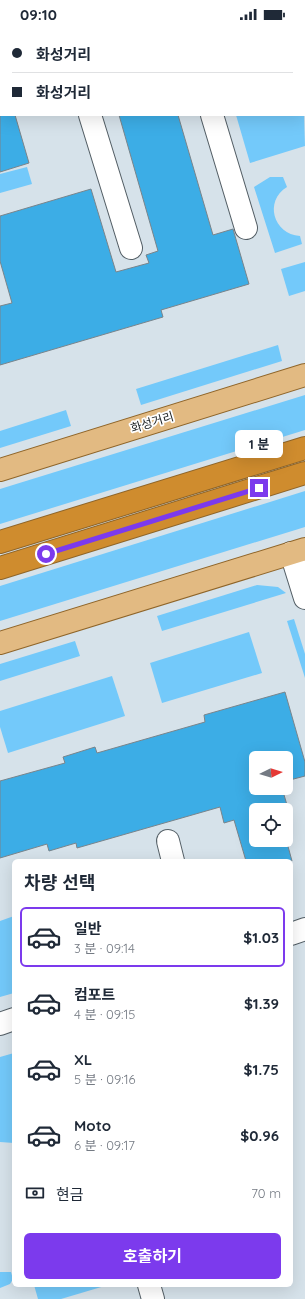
<!DOCTYPE html>
<html lang="ko">
<meta charset="utf-8">
<style>
body{margin:0;font-family:Quicksand,"Noto Sans KR",sans-serif;background:#f6f6f7;color:#1f2937;height:100vh;display:flex;flex-direction:column;font-size:15px;white-space:nowrap}
*{box-sizing:border-box;margin:0}
p{font-size:13px;color:#747a83}
.icon{flex:none;width:22px;height:22px;fill:none;stroke:currentColor;stroke-width:2;stroke-linecap:round;stroke-linejoin:round}
.map{position:relative;flex:1;overflow:hidden}
.sheet{position:absolute;left:12px;top:831px;width:281px;height:428px;display:flex;flex-direction:column;background:#fff;border-radius:6px;box-shadow:0 4px 16px #0002}
.sheet>*{flex:none}
.banner{position:absolute;left:0px;top:0px;width:305px;height:88px;box-shadow:0 4px 16px #0002;display:grid;align-content:center;height:88px;padding:0 12px;background:#fff}
.needle{width:26px;rotate:85deg}
.fabs{position:absolute;left:249px;top:723px;display:grid;gap:8px}
.fabs a{display:grid;place-items:center;width:44px;height:44px;border-radius:6px;background:#fff;box-shadow:0 4px 16px #0002;font-size:20px}
.end{position:absolute;width:18px;height:18px;margin:-9px;border:5px solid #7c3aed;background:#fff;box-shadow:0 0 0 2px #fff}
.from{border-radius:50%}
.bubble{position:absolute;height:28px;border-radius:6px;background:#fff;box-shadow:0 4px 16px #0002;font-size:13px;font-weight:700;line-height:28px;text-align:center}
.banner b{display:flex;align-items:center;gap:14px;height:38px;font-size:15px}
.banner b+b{border-top:1px solid #e0e1e3}
.banner i{width:10px;height:10px;background:#1f2937}
ul{padding:0;list-style:none}
li{display:flex;align-items:center;gap:12px;height:60px;margin:0 8px 6px;padding:0 4px;border:2px solid transparent;border-radius:6px}
li div{flex:1}
li b{display:block;font-size:15px}
li em{font-style:normal;font-weight:700}
li.current{border-color:#7c3aed}
li>.icon{width:36px;height:36px;stroke-width:1.5}
h2{padding:0 12px;font-size:18px;line-height:48px}
.pay{display:flex;align-items:center;gap:10px;height:44px;padding:0 12px;font-size:15px}
.pay p{margin-inline-start:auto}
.cta{display:flex;gap:8px;margin-top:auto;padding:8px 12px}
.cta a{flex:1;height:46px;border-radius:6px;background:#7c3aed;color:#fff;font-size:16px;font-weight:700;line-height:46px;text-align:center}
.status{display:flex;justify-content:space-between;align-items:center;height:28px;padding:0 20px;background:#fff;direction:ltr}
.status svg{height:11px;fill:currentColor}
.map>svg:first-child{display:block}
.grass{fill:#73c9fa}
.building{fill:#3cade6;stroke:#79848b}
.lines{fill:none;stroke-linecap:round;stroke-linejoin:round}
.street-casing{stroke:#535e65;stroke-width:24}
.primary-casing{stroke:#8f6529;stroke-width:24}
.highway-casing{stroke:#8f6529;stroke-width:24}
.street{stroke:#fff;stroke-width:22}
.primary{stroke:#e2ba82;stroke-width:22}
.highway{stroke:#cf8c2e;stroke-width:22}
.route{stroke:#7c3aed;stroke-width:5}
.labels{text-anchor:middle;dominant-baseline:central;stroke-width:3.5;stroke-linejoin:round;paint-order:stroke}
.street-label{font-size:12px;fill:#181d1f;stroke:#fff}
</style>
<div class="status"><b>09:10</b><svg viewBox="0 0 49 12"><path d="M0 12V9h3v3zM5 12V6h3v6zM10 12V3h3v9zM15 12V0h3v12zM26 1h20v11H26zM47 4h2v5h-2z"/></svg></div>
<div class="map">
<svg width="305" height="1271" viewBox="0 0 305 1271">
<rect width="100%" height="100%" fill="#d6e2ea"/>
<g class="grass">
<path d="M0 0H88L1 1 0 27Z"/>
<path d="M236 87H304L305 118 250 135Z"/>
<path d="M27 139 32 156 0 165V146Z"/>
<path d="M270 149H283L287 159C264 173 273 206 300 208L302 216 275 225 254 159Z"/>
<path d="M305 234V263L289 268 281 241Z"/>
<path d="M278 317 282 333 141 377 136 361Z"/>
<path d="M305 367V402L0 496V461Z"/>
<path d="M66 382 71 398 0 420V403Z"/>
<path d="M305 463V499L0 593V558Z"/>
<path d="M257 557 278 559 286 565 162 603 157 588Z"/>
<path d="M294 591 305 626V650L287 593Z"/>
<path d="M249 604 262 645 162 675 150 635Z"/>
<path d="M75 613 80 628 0 653V636Z"/>
<path d="M112 648 125 688 8 725 0 699V683Z"/>
<path d="M14 888V965L0 969V893Z"/>
<path d="M14 1025V1115L0 1114V1029Z"/>
<path d="M0 1244H11L13 1251 10 1256 0 1260Z"/>
<path d="M34 1257H108L61 1271H38Z"/>
</g>
<g class="building">
<path d="M0 87H15L29 135 0 144Z"/>
<path d="M119 87H178L213 207 233 201 249 256 161 282 163 289 0 337V278L12 275 0 233V188L91 161 116 244 149 235 146 227 158 223Z"/>
<path d="M285 664 305 734V748L286 753V730H256V760H282L287 777 277 780 278 782H256V812L286 811 292 833H246L234 792 224 795 220 779 77 820 76 815 49 823 47 816 0 830V753L65 735 63 729 95 719 97 725 205 694 204 687Z"/>
</g>
<g class="lines">
<g class="street-casing">
<g id="street">
<path d="M185 0V1"/>
<path d="M165 1 168 0"/>
<path d="M0 53 1 52"/>
<path d="M90 87 131 220"/>
<path d="M212 87 246 200"/>
<path d="M291 525 305 570"/>
<path d="M168 813 173 833"/>
<path d="M291 906 305 901"/>
<path d="M0 996 14 991"/>
<path d="M149 1257 153 1271"/>
</g>
</g>
<g class="primary-casing">
<g id="primary">
<path d="M0 442 305 347"/>
<path d="M0 615 305 521"/>
</g>
</g>
<g class="highway-casing">
<g id="highway">
<path d="M0 514 305 420"/>
<path d="M0 540 305 445"/>
</g>
</g>
<use href="#street" class="street"/>
<use href="#primary" class="primary"/>
<use href="#highway" class="highway"/>
</g>
<g class="lines">
<path class="route" d="M46 526 259 460"/>
</g>
<g class="labels">
<g class="street-label">
<text transform="translate(152 394) rotate(-17)">화성거리</text>
</g>
</g>
</svg>
<div class="fabs">
<a><svg class="needle" viewBox="-14 -14 28 28"><path d="M0-13l5 13h-10z" fill="#e53935"/><path d="M0 13l5-13h-10z" fill="#747a83"/></svg></a>
<a><svg class="icon" aria-label="locate" viewBox="0 0 24 24"><circle cx="12" cy="12" r="6"/><path d="M12 2v4M12 18v4M2 12h4M18 12h4"/></svg></a>
</div>
<i class="end from" style="left:46px;top:526px"></i>
<i class="end" style="left:259px;top:460px"></i>
<div class="bubble" style="left:235px;top:402px;width:48px">1 분</div>
<div class="banner">
<b><i class="from"></i>화성거리</b>
<b><i></i>화성거리</b>
</div>
<section class="sheet">
<h2>차량 선택</h2>
<ul>
<li class="current"><svg class="icon" aria-label="car" viewBox="0 0 24 24"><path d="M5 17H2v-5l4-1 3-4h7l3 4 3 1v5h-3M9 17h6M6 11h13"/><circle cx="7" cy="17" r="2"/><circle cx="17" cy="17" r="2"/></svg><div><b>일반</b><p>3 분 · 09:14</p></div><em>$1.03</em></li>
<li><svg class="icon" aria-label="car" viewBox="0 0 24 24"><path d="M5 17H2v-5l4-1 3-4h7l3 4 3 1v5h-3M9 17h6M6 11h13"/><circle cx="7" cy="17" r="2"/><circle cx="17" cy="17" r="2"/></svg><div><b>컴포트</b><p>4 분 · 09:15</p></div><em>$1.39</em></li>
<li><svg class="icon" aria-label="car" viewBox="0 0 24 24"><path d="M5 17H2v-5l4-1 3-4h7l3 4 3 1v5h-3M9 17h6M6 11h13"/><circle cx="7" cy="17" r="2"/><circle cx="17" cy="17" r="2"/></svg><div><b>XL</b><p>5 분 · 09:16</p></div><em>$1.75</em></li>
<li><svg class="icon" aria-label="car" viewBox="0 0 24 24"><path d="M5 17H2v-5l4-1 3-4h7l3 4 3 1v5h-3M9 17h6M6 11h13"/><circle cx="7" cy="17" r="2"/><circle cx="17" cy="17" r="2"/></svg><div><b>Moto</b><p>6 분 · 09:17</p></div><em>$0.96</em></li>
</ul>
<div class="pay"><svg class="icon" aria-label="cash" viewBox="0 0 24 24"><path d="M3 7h18v10H3z"/><circle cx="12" cy="12" r="2"/></svg>현금<p>70 m</p></div>
<div class="cta"><a>호출하기</a></div>
</section>
</div>
